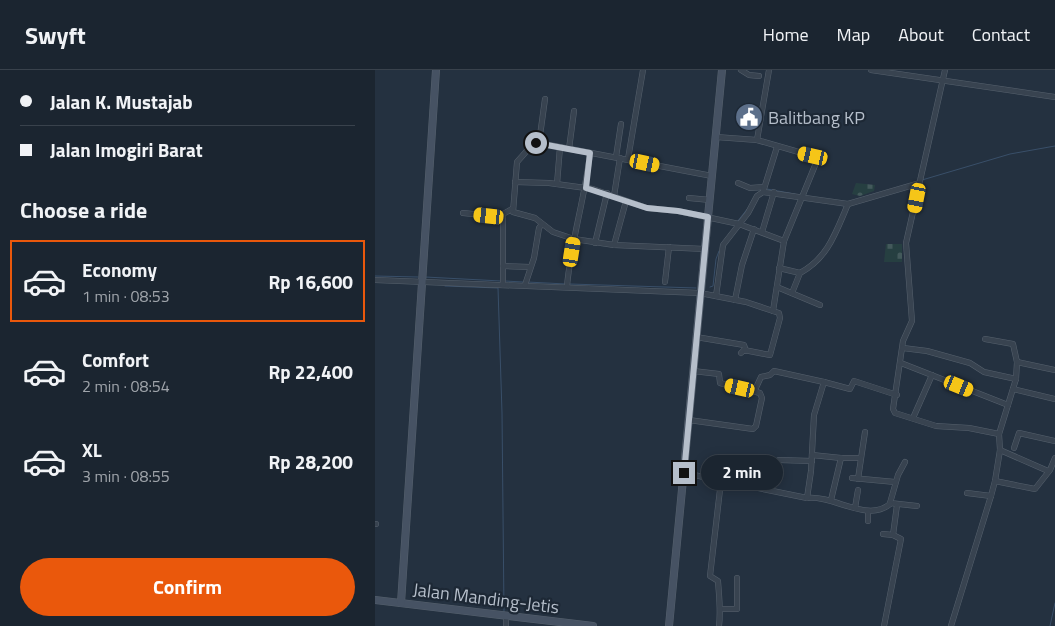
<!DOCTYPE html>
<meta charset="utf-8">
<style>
body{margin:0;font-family:"Titillium Web",sans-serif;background:#242d38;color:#f1f3f6;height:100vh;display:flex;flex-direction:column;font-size:19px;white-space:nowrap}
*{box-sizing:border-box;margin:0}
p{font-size:16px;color:#a0a5ab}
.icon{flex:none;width:28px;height:28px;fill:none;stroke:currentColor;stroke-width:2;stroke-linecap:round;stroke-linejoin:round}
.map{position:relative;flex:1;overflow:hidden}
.panel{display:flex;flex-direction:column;background:#1b2530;width:375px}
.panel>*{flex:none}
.banner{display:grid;align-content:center;height:110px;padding:0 20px;background:#1b2530}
.end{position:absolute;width:22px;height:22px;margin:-11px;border:6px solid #b5beca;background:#111;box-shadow:0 0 0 2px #111}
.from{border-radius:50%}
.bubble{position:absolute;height:35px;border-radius:18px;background:#1b2530;box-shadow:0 2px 12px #0003,0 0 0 1px #39424c;font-size:16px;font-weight:700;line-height:35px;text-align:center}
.car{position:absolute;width:15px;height:30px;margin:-15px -8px;border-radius:6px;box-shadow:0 0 4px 1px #0007;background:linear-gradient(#f5c518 24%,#345 0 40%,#f5c518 0 76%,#345 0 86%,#f5c518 0)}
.banner b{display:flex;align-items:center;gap:18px;height:48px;font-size:19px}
.banner b+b{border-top:1px solid #39424c}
.banner i{width:12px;height:12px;background:#f1f3f6}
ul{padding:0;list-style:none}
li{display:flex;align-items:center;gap:15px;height:82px;margin:0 10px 8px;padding:0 10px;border:2px solid transparent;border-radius:0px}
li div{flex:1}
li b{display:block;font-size:19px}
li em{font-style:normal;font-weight:700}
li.current{border-color:#ea580c}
li>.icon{width:45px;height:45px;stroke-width:1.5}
h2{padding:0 20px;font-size:22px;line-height:60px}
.primary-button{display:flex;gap:10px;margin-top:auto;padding:10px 20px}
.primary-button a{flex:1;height:58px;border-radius:30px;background:#ea580c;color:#fff;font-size:20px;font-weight:700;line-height:58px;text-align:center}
header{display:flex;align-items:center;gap:30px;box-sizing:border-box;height:70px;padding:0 25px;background:#1b2530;border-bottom:1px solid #39424c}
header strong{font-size:24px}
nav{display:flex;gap:28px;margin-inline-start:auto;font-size:18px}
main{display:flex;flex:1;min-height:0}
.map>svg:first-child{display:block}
.cemetery{fill:url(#cemetery-stones)}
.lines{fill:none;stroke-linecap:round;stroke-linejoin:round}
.stream{stroke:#394f69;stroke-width:1}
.street-casing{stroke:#56616d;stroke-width:6}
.secondary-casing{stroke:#56616d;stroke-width:8}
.street{stroke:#384350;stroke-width:5}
.secondary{stroke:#465263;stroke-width:7}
.route{stroke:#b5beca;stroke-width:6}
.labels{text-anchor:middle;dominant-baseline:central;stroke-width:4.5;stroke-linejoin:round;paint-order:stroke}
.poi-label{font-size:18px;fill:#b5beca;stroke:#1d2835;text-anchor:start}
.street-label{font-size:18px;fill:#b5beca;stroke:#1d2835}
</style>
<header>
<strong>Swyft</strong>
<nav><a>Home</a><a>Map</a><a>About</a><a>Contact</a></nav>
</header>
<main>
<section class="panel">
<div class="banner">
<b><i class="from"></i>Jalan K. Mustajab</b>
<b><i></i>Jalan Imogiri Barat</b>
</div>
<h2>Choose a ride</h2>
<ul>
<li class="current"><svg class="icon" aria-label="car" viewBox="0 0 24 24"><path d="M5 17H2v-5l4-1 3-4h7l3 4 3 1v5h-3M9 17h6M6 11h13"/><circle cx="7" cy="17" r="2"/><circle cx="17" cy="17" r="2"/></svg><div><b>Economy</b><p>1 min · 08:53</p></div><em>Rp 16,600</em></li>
<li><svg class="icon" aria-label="car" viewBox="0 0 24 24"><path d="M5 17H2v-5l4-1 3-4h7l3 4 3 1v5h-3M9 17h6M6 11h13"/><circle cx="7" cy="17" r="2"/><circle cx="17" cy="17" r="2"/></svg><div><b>Comfort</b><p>2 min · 08:54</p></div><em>Rp 22,400</em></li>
<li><svg class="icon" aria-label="car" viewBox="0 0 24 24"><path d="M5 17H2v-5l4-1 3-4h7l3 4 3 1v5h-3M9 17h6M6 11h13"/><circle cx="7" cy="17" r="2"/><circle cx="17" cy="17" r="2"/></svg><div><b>XL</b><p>3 min · 08:55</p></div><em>Rp 28,200</em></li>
</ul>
<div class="primary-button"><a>Confirm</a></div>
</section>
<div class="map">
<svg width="680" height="556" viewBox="0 0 680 556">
<defs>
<pattern id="cemetery-stones" width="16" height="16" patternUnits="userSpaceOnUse" patternTransform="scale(1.25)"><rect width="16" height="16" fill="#263f41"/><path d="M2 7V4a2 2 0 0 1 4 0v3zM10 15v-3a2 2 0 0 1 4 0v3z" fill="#43595b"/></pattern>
</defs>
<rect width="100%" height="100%" fill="#243140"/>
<g class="cemetery">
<path d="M481 113 500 115 499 121 485 126 477 124Z"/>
<path d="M511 174H527V192H509Z"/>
</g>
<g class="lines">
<g class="stream">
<path d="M547 110 635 84 680 76"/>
<path d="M392 119 420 124"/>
<path d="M362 152 373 138"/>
<path d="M0 206 43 207"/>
<path d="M50 207 126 211"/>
<path d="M130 211 148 212"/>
<path d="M152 212 191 214"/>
<path d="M195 214 321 218"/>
<path d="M70 216 123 218 127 343 129 542"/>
<path d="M335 217 338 216 341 189 344 181"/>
<path d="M675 556 680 533"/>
</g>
<g class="street-casing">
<g id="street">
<path d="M366 0 374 5 384 6"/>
<path d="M496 0 680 27"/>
<path d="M570 0 531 173 537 251 528 271 518 339 520 343 561 356 594 358 624 364"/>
<path d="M382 70 394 0"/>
<path d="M164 73 170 29"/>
<path d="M194 79 199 41"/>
<path d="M241 87 246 54"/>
<path d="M253 89 268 0"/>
<path d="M140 112 174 113 218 119 272 138 303 141 364 154 409 171 441 93V87L382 70 341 67"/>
<path d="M363 113 375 118 389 117"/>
<path d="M182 114 185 77"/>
<path d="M388 122 473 134 545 113"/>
<path d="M239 126 245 88"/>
<path d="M314 128 335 130"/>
<path d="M88 143 128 147"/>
<path d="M387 162 399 122"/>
<path d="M220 173 232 123"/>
<path d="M239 175 251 131"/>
<path d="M330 179 239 175 199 169 178 162 160 148 138 142 142 92 157 75 164 73 337 106"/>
<path d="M128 196 155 197"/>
<path d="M404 198 425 203"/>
<path d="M0 210 325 223 371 232 404 243 405 248 395 285 369 280 366 283"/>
<path d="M290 212 294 177"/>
<path d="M128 215V144L137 139"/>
<path d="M150 215 159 188 164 158 167 154"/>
<path d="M192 216C196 171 210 128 215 83"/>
<path d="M402 217 445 235"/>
<path d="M417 223 425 203C453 188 461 162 473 134"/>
<path d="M341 226 348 175 373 143 382 126 388 122 402 77"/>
<path d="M360 230 367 195 379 159"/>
<path d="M398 241 409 171"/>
<path d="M321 267 369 275 371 281"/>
<path d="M610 269 638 274 642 292 641 309 624 364 625 380 620 411 660 419 675 400 680 388"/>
<path d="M528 278 552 281 595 293 609 302 641 309"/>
<path d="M642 292 680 300"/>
<path d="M526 293 633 335"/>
<path d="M638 319 680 329"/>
<path d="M379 322 386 307 395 305 399 301 449 312"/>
<path d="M538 348 557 305"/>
<path d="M314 350 378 359 381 356 387 328 385 323 345 313 344 304 318 301"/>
<path d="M639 378 644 363 680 371"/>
<path d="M625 380 673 401"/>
<path d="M437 385 466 388"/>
<path d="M404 390 437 391"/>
<path d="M530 392 523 405 515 433 542 436"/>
<path d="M309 403 432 428C459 425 493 453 515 434"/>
<path d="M477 408 520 412"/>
<path d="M483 409 490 362"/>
<path d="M592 423 616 426 620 411"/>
<path d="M432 428 436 401 439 345 449 312 475 319 479 311 522 325"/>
<path d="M456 430 466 388H485"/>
<path d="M480 438 483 420"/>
<path d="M493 451V442"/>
<path d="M0 454H1"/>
<path d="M508 464 518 465"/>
<path d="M346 539H362V508"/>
<path d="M131 556V546"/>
<path d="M344 556C346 541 344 526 343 511L335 506 346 411"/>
<path d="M509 556 526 469 518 465 522 435"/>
<path d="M576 556 616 426"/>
</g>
</g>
<g class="secondary-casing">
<g id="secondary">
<path d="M0 530 218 556"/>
<path d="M26 533 61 0"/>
<path d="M294 556 347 0"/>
</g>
</g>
<use href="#street" class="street"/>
<use href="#secondary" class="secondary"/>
</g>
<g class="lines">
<path class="route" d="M161 73 215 83 211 118 272 138 303 141 333 147 309 403"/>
</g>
<defs>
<g id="civic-disc" transform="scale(1.4375)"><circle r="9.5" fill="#5c6f8a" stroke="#1d2835"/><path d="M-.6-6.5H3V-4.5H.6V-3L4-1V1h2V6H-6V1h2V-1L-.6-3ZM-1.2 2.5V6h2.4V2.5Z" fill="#fff"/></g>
</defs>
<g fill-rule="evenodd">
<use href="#civic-disc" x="374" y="47"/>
</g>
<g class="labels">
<g class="poi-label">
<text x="393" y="47">Balitbang KP</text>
</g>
<g class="street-label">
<text transform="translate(111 528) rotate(7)">Jalan Manding-Jetis</text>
</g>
</g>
</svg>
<i class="end from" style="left:161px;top:73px"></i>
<i class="end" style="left:309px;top:403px"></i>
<div class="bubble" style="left:326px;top:385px;width:82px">2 min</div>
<i class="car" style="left:438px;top:86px;rotate:283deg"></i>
<i class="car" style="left:270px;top:93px;rotate:102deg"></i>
<i class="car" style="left:542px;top:128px;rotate:191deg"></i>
<i class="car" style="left:114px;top:146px;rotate:276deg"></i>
<i class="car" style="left:197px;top:182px;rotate:9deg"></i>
<i class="car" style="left:584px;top:316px;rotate:112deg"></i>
<i class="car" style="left:365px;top:318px;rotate:283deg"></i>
</div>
</main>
